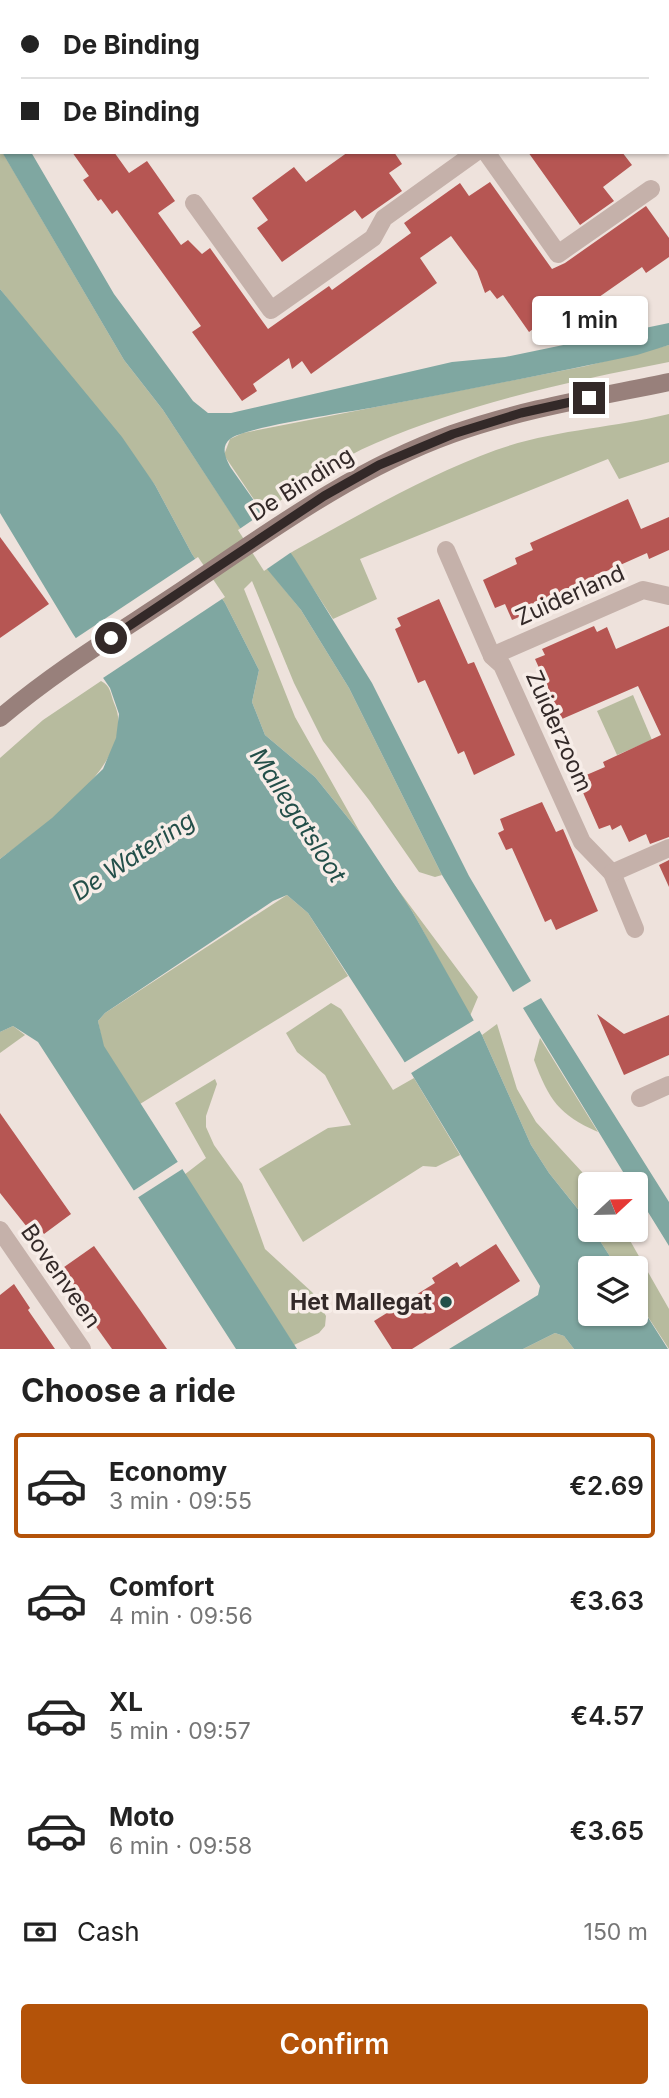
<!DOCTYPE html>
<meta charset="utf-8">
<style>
body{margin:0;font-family:Inter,sans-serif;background:#f6f6f6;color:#222;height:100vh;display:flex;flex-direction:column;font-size:26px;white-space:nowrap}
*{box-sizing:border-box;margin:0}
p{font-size:23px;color:#767676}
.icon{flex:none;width:38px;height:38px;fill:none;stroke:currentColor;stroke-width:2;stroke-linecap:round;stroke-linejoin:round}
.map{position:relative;height:1349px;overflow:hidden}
.drawer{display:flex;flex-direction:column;background:#fff;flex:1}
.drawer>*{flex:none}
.top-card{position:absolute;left:0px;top:0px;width:670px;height:154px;box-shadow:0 2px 5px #0004;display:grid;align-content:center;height:154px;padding:0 21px;background:#fff}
.needle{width:46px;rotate:68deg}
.fabs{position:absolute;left:578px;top:1172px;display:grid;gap:14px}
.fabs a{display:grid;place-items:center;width:70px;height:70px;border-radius:7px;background:#fff;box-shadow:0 2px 5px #0004;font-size:35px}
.end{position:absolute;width:32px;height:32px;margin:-16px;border:9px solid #332928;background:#fff;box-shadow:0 0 0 4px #fff}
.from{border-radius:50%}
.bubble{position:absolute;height:49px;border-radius:7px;background:#fff;box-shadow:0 2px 5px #0004;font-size:23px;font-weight:600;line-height:49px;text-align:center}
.top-card b{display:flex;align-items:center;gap:24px;height:66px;font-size:26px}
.top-card b+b{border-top:2px solid #e0e0e0}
.top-card i{width:18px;height:18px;background:#222}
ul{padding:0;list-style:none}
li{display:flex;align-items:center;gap:21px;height:105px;margin:0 14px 10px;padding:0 7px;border:4px solid transparent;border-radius:7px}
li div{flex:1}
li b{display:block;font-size:26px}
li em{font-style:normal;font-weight:600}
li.current{border-color:#b45309}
li>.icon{width:63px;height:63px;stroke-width:1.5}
h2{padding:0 21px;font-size:32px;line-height:84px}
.pay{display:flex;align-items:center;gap:18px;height:77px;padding:0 21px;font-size:26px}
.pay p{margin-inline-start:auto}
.cta{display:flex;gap:14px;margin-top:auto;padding:14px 21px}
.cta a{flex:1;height:80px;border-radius:7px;background:#b45309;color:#fff;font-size:28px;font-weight:600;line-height:80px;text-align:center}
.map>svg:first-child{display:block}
.green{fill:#b7bb9e}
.water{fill:#7fa7a1}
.pier{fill:#eee2dc}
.building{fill:#b65653}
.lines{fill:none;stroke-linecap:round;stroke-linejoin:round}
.street{stroke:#c5b1aa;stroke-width:18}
.secondary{stroke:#98807b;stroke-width:18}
.route{stroke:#332928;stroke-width:9}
.poi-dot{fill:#234f49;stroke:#f7ede8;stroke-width:2.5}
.labels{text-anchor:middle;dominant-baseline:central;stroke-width:7;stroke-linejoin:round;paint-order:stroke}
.street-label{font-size:23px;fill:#332928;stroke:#f7ede8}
.poi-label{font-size:23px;font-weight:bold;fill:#332928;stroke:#f7ede8;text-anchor:end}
.water-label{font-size:24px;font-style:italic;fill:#234f49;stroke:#f7ede8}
</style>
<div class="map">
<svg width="669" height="1349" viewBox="0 0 669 1349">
<rect width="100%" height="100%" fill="#eee2dc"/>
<g class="green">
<path d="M0 148 124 360 163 410 267 568 301 610 349 688 442 875 435 877 419 872 369 800 323 741 294 683 252 581 244 589 295 717 361 834 315 777 265 735 252 702 259 670 225 603 192 554 155 485 0 289Z"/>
<path d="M669 345V362C571 381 469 403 376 443 335 460 299 488 263 513L224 455 230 439 243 433 586 366Z"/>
<path d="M669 414V462L619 479 608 459 360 559 377 599 333 619 290 553C357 516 425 476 496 450 552 430 612 428 669 414Z"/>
<path d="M101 681C111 686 110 693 114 703 141 761 39 829 0 859V758L43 720Z"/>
<path d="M633 695 652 740 617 755 597 711Z"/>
<path d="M373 856 478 997 470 1016 412 911Z"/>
<path d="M287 895 308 913 348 976 140 1104 103 1046 98 1021 105 1013Z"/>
<path d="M331 1003 341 1009 393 1090 414 1078 460 1155 436 1167 423 1166 303 1242 259 1169 328 1128 351 1125 325 1075 297 1052 286 1033Z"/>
<path d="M497 1024 517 1089 536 1122 594 1185H590V1224L549 1173 531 1145 482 1035Z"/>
<path d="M13 1026 25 1035 0 1053V1032Z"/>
<path d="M540 1038 598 1132C559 1115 549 1100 534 1060Z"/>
<path d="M215 1079 217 1084 206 1116V1127L214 1145 242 1184 265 1249 313 1293 326 1316 325 1326 319 1333 294 1345 184 1175 206 1158 175 1103Z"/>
<path d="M593 1230H624L669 1309V1349L635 1297V1269H618Z"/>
<path d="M555 1333 564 1336 574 1349H523Z"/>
</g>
<g class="water">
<path d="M2 152H31L114 294 193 401 208 413H231L452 362 505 357 669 323V345L637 355C552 373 466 390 381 406 357 411 243 427 230 439 220 447 226 459 231 468L295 559 372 683 469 876 531 981 513 992 442 875 349 688 301 610 267 569 163 410 124 360Z"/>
<path d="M0 289 122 437 155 485 192 554 225 603 259 670 252 702 265 735 315 777 361 834 412 911 482 1035 531 1145 549 1173 589 1223 590 1230H593L618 1269H590V1314H635V1297L668 1349H574L564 1336 555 1333 523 1349H449L538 1295 540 1286 402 1058 308 913 287 895 273 901 105 1013 98 1021 104 1046 297 1349H236L38 1042 13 1026 0 1032V859L52 818 103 769 116 738 119 714 110 688 73 634 0 513Z"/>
<path d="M541 998 669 1202V1246L635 1191V1185H631L523 1008Z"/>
</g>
<g class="pier">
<path d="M266 511 293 551 264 571 238 530Z"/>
<path d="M198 557 225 597 100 680 73 640Z"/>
<path d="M476 1019 482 1029 408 1075 402 1064Z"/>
<path d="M179 1161 184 1168 134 1200 130 1193Z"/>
</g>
<g class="building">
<path d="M72 152H114L129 173 147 161 175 201 158 213 181 245 188 240 202 254 210 248 268 329 329 286 332 290 411 233 404 223 460 183 469 196 490 182 552 269 565 263 646 206 669 238V257L646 273 642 267 569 318 563 307 529 332 503 295 497 299 490 290 485 293 477 271 451 236 420 258 437 283 311 374 302 361 292 369 289 358 253 384 257 391 242 401 192 332 201 326 117 210 112 214 101 199 98 201 83 180 89 176Z"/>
<path d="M348 152H394L402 164 389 173 402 191 362 219 355 210 282 262 257 228 268 220 252 198 294 167 306 182Z"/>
<path d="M528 152H622L632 165 603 187 614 201 580 225Z"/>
<path d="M628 499 641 529 669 517V550L649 559 647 553 553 595 526 607 529 613 512 620 505 604 495 608 483 580 517 564 515 558 533 550 530 543Z"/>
<path d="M0 537 49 604 0 638Z"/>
<path d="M439 599 468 664 474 662 515 755 474 775 464 751 458 754 425 680 418 683 395 629 401 626 397 618Z"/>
<path d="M594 626 597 632 607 627 616 649 669 626V837L650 844 646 834 629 842 621 825 612 830 610 825 599 829 577 779 605 767 603 762 661 735 638 686 562 719 535 659 545 655 542 649Z"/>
<path d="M542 802 556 832 563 829 598 911 556 930 551 919 545 922 512 848 506 850 498 833 504 830 500 819Z"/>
<path d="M669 860V887L659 865Z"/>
<path d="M597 1014 624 1034 669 1015V1055L624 1075Z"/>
<path d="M0 1113 71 1214 44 1234 35 1222 27 1227 0 1193Z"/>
<path d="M496 1244 520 1281 412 1349H392L374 1321 435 1283 432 1278 457 1262 460 1267Z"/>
<path d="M94 1246 140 1310 167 1349H112L57 1272Z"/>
<path d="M14 1284 30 1308 28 1310 55 1349H0V1295Z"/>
</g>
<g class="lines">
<g class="street">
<path d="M668 26H669"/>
<path d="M486 152 558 254 651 189"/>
<path d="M194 203 271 310 373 238 384 218 476 152"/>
<path d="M446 550 492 656 502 665 582 842 612 873 635 929"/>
<path d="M492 656 643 590 669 596"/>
<path d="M612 873 669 848"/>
<path d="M640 1098 669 1085"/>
<path d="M0 1230 82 1349"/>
</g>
<path class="secondary" d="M0 718C55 671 118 633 178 593 266 534 352 470 452 434 522 409 597 397 669 382"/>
</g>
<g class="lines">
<path class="route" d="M111 638 324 496 379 465 453 434 521 413 589 398"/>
</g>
<circle class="poi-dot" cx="446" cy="1302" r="7"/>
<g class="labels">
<g class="street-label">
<text transform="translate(301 484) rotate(-32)">De Binding</text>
<text transform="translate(570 595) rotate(-24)">Zuiderland</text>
<text transform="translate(559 731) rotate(66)">Zuiderzoom</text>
<text transform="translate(61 1276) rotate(55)">Bovenveen</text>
</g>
<g class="poi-label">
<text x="432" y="1302">Het Mallegat</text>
</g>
<g class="water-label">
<text transform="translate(298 815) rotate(57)">Mallegatsloot</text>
<text transform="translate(133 856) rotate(-33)">De Watering</text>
</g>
</g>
</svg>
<div class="fabs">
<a><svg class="needle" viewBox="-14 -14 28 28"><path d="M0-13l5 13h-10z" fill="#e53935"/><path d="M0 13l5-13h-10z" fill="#767676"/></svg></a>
<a><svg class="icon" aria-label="layers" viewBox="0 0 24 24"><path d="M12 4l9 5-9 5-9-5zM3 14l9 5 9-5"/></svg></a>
</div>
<i class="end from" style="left:111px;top:638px"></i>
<i class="end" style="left:589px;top:398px"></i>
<div class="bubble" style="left:532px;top:296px;width:116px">1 min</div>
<div class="top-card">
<b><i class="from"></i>De Binding</b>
<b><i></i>De Binding</b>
</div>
</div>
<section class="drawer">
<h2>Choose a ride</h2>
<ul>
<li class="current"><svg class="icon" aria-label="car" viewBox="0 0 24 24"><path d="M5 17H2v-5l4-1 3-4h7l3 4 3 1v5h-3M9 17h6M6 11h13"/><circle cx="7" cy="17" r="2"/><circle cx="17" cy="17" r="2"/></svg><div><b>Economy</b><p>3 min · 09:55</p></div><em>€2.69</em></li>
<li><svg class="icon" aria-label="car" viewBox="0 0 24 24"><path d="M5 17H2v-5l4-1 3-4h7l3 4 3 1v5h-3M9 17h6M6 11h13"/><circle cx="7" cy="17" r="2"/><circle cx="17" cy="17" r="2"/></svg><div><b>Comfort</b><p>4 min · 09:56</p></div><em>€3.63</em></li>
<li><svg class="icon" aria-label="car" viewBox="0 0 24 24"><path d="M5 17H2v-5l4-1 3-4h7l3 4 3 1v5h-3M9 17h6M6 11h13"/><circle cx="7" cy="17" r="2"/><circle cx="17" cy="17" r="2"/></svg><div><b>XL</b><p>5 min · 09:57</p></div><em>€4.57</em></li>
<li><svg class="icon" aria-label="car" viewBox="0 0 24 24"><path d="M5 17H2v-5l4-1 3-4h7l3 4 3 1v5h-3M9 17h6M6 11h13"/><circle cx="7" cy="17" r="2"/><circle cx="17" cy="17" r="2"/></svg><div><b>Moto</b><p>6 min · 09:58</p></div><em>€3.65</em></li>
</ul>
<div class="pay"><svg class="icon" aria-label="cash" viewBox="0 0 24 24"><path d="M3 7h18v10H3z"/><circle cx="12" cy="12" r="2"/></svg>Cash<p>150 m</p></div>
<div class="cta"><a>Confirm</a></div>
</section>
